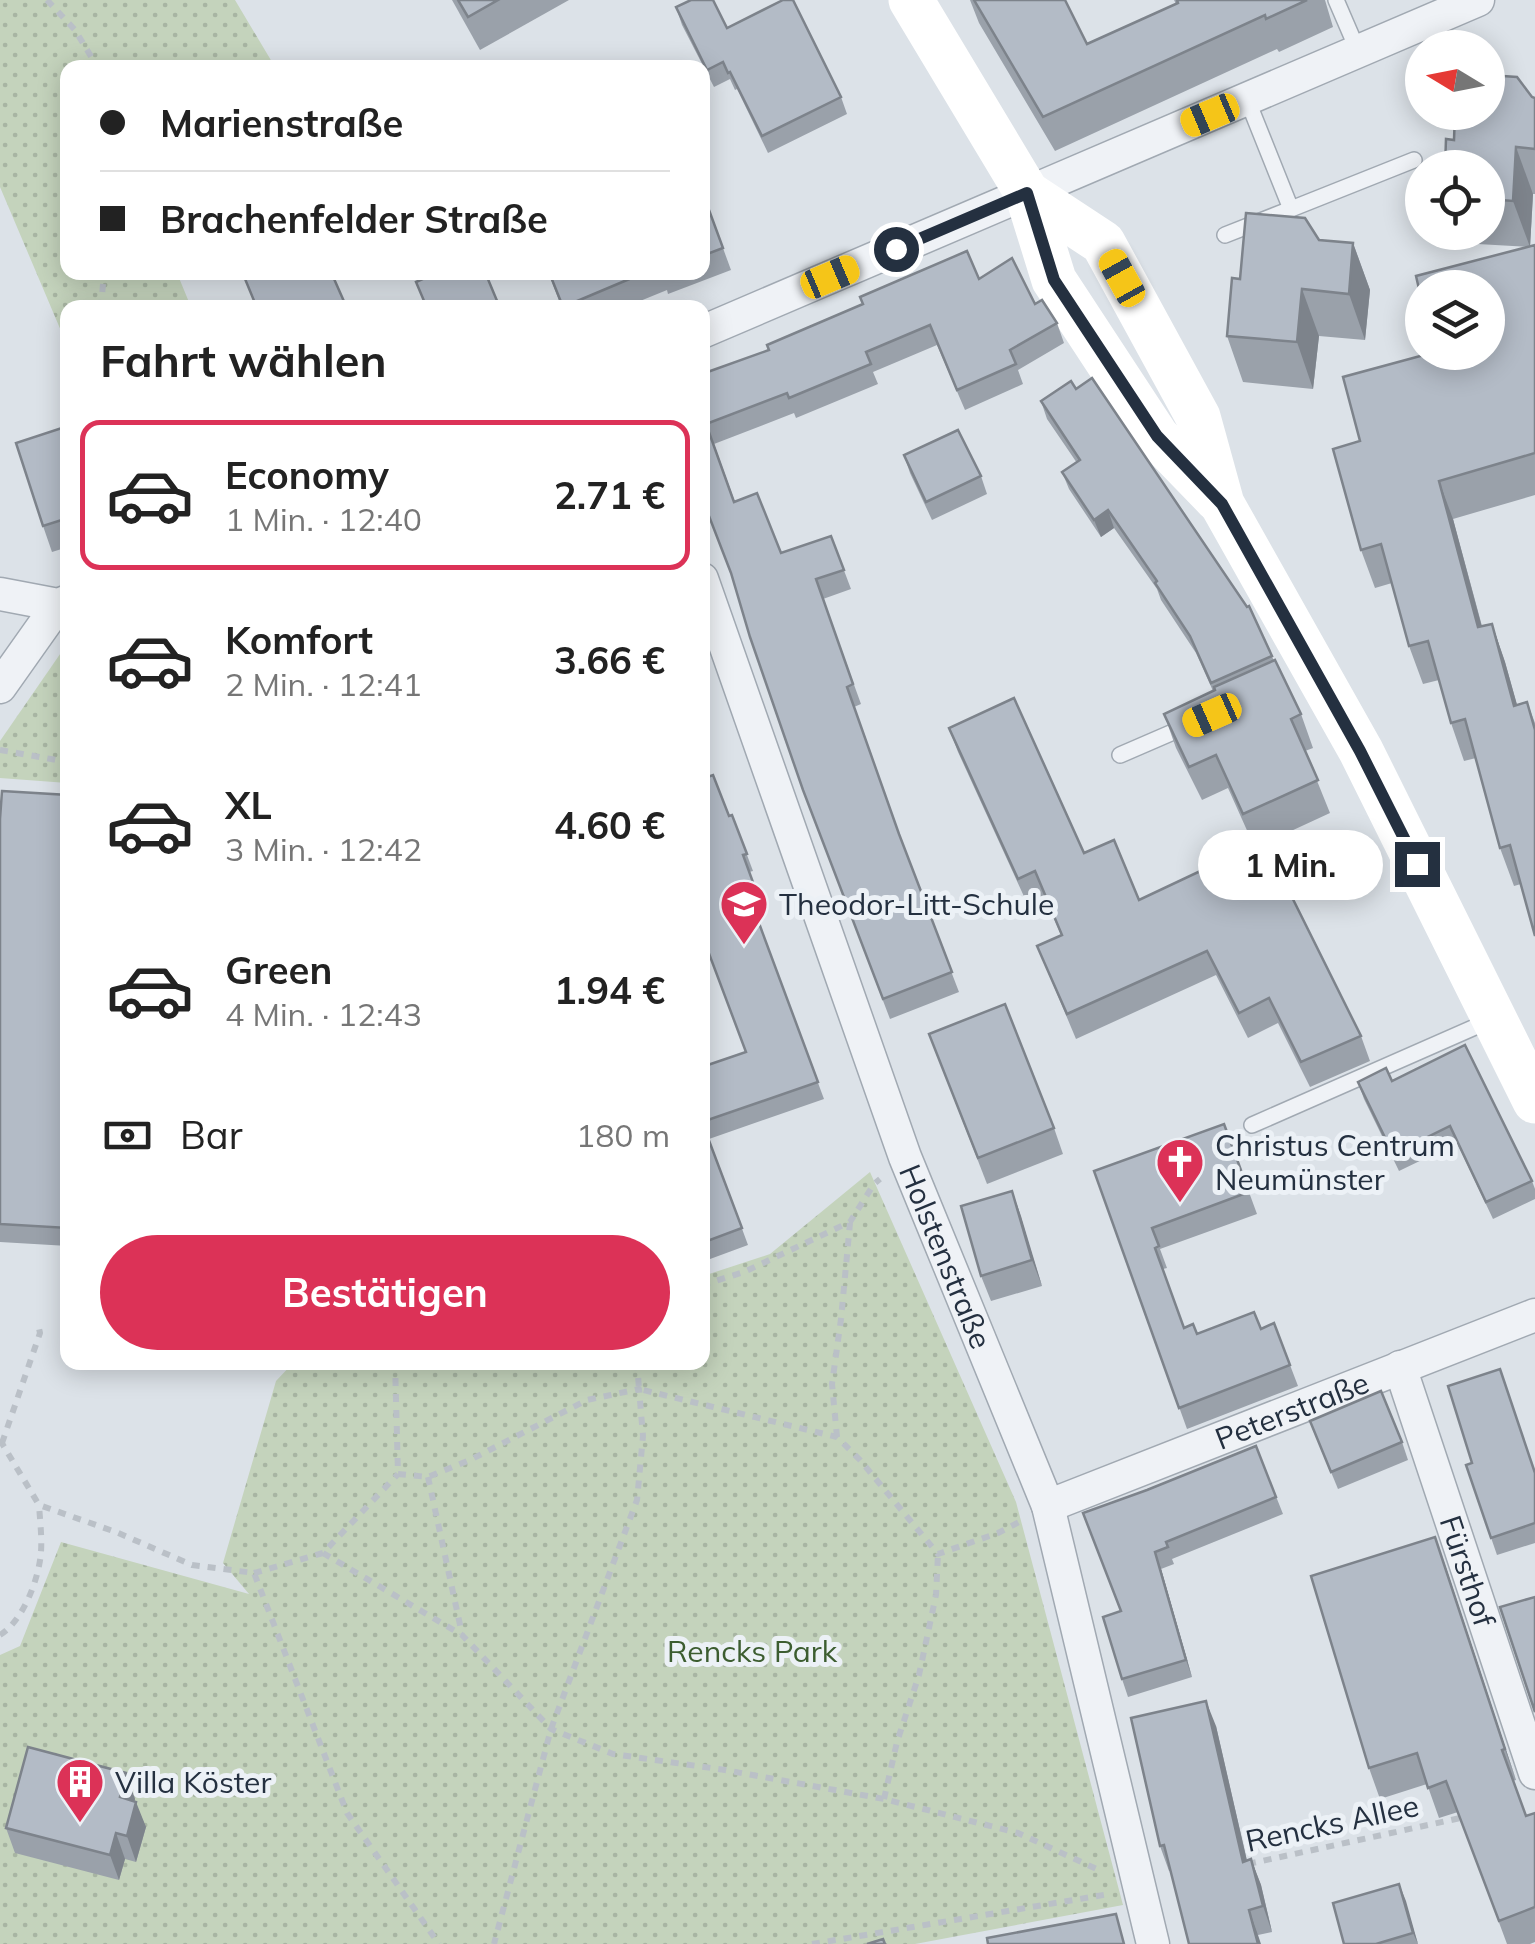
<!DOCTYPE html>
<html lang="de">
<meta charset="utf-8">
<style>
body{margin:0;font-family:Mulish,sans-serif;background:#f6f6f6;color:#222;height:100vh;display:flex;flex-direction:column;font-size:38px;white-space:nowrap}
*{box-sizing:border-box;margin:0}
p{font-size:32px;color:#767676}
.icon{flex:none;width:55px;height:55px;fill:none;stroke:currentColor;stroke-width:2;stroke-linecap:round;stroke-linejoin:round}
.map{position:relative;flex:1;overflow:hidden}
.side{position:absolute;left:60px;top:300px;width:650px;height:1070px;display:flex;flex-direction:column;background:#fff;border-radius:20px;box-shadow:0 5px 25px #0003}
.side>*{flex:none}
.top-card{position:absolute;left:60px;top:60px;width:650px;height:220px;border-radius:20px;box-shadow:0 5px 25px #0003;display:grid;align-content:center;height:220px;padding:0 40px;background:#fff}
.needle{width:65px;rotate:280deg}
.controls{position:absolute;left:1405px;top:30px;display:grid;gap:20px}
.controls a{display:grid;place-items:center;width:100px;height:100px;border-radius:50%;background:#fff;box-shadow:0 5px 25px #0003;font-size:50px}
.end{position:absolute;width:45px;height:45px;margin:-22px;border:12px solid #243040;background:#fff;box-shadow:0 0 0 5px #fff}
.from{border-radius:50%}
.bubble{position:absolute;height:70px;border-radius:35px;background:#fff;box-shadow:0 5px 25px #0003;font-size:32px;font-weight:700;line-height:70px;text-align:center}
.car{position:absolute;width:30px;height:60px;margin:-30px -15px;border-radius:12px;box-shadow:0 0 8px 2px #0007;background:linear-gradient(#f5c518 24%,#345 0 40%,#f5c518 0 76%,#345 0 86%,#f5c518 0)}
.top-card b{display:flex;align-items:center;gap:35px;height:95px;font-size:38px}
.top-card b+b{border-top:2px solid #e0e0e0}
.top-card i{width:25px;height:25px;background:#222}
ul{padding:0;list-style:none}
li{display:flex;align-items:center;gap:30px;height:150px;margin:0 20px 15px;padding:0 20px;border:5px solid transparent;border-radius:20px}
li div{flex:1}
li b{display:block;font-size:38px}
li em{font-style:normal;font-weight:700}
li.active{border-color:#dc3257}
li>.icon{width:90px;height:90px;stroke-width:1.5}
h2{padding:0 40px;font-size:45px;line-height:120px}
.pay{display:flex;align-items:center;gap:25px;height:110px;padding:0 40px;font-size:38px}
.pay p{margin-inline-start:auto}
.action{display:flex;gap:20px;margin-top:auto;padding:20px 40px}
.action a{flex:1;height:115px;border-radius:60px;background:#dc3257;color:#fff;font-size:40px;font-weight:700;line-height:115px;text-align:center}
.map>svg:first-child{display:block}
.park{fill:url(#park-dots)}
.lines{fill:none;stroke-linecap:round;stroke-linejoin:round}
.lane-casing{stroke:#a1a9b2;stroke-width:18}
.street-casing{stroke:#a1a9b2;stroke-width:35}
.path{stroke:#bac0c7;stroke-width:6;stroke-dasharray:8 8;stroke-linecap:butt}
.lane{stroke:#eff2f6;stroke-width:15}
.street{stroke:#eff2f6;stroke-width:32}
.secondary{stroke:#fff;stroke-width:45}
.wall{fill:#9aa1aa}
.shaded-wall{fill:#7d838b}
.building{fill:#b3bbc6;stroke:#7d838b;stroke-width:2.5}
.route{stroke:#243040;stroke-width:12}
.labels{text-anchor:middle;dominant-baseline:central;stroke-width:10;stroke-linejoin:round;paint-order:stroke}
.poi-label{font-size:30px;fill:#243040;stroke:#ecf1f6;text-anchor:start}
.street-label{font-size:30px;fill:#243040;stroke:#ecf1f6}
.park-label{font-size:30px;fill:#3c5d30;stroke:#ecf1f6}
</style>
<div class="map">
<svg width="1535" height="1944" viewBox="0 0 1535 1944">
<defs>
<pattern id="park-dots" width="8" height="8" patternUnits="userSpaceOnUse" patternTransform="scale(2.5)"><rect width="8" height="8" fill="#c4d3bc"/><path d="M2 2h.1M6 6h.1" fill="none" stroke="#a8b5a3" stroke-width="1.8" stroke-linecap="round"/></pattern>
</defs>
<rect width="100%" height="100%" fill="#dce2e8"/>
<g class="park">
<path d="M0 0H235L275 67 68 68V272L177 273 191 307 68 308 67 345 0 187Z"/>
<path d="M67 644V783L0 778V741Z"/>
<path d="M870 1172 1016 1502 1123 1905 915 1944H0V1655L20 1646 61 1542 249 1594 223 1563 276 1381 293 1363 702 1362 703 1276 770 1254Z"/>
</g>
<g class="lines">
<g class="lane-casing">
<g id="lane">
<path d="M1336 0 1358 51"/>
<path d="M1247 99 1291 209 1414 160"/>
<path d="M1225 235 1291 209"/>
<path d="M1120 755 1187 726"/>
<path d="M1252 1125 1491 1020"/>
</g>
</g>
<g class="street-casing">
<g id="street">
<path d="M702 332 1478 0"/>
<path id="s1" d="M702 579 905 1157 1048 1506 1153 1944"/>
<path d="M0 594 58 605 68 601"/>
<path d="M0 687 58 605"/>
<path id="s2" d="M1400 1367 1535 1773"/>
<path id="s3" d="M1048 1506 1535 1315"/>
</g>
</g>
<g class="path">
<path d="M47 0 75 30 98 68"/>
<path d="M101 308 104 272"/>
<path d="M0 750 68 762"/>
<path d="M702 1285 744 1272 850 1222 874 1184 880 1179"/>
<path d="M395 1362 398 1474 428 1477 470 1460 587 1400 639 1389 643 1436 637 1500 551 1729 494 1944"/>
<path d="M637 1362 639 1389 837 1437 860 1460 938 1554 998 1533 1021 1521"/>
<path d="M837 1437 832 1384 841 1319 850 1223"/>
<path d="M0 1440 39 1505 116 1532 192 1565 254 1573 347 1813 439 1944"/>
<path d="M2 1443 40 1333 38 1324"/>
<path d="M428 1477 462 1634"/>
<path d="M323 1553 462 1635 551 1729 613 1754 725 1770 884 1799 1018 1833 1101 1871"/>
<path d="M254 1573 323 1553 398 1474"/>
<path d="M0 1635C23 1621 39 1579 41 1552 42 1537 40 1520 39 1505"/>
<path d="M884 1799 897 1742 919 1675 936 1595 938 1554"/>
<path d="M1248 1864 1465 1817"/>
<path d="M812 1944 1109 1894"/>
</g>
<use href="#lane" class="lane"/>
<use href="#street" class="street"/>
<g class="secondary">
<path d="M911 0 1027 193 1054 280 1157 437 1217 499"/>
<path d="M1027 193 1103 243 1198 417 1222 504 1361 751 1535 1101"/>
</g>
</g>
<g class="wall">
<path d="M452 0H569L480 50Z"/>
<path d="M970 0H1065L1087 44 1176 4 1174 0H1325L1333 27 1279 52 1277 49 1055 151 979 23Z"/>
<path d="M676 7 727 28 841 97 847 114 768 153 737 89 735 90 730 79 714 87 682 25Z"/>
<path d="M1532 97 1535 98V194H1533L1530 247 1535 245V495L1453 519 1482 626 1492 624 1505 662 1517 705 1527 702 1535 723V936L1521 884 1514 886 1500 848 1476 758 1464 761 1451 723 1439 680 1423 684 1409 646 1392 583 1375 588 1361 550 1360 441 1435 352 1530 247 1460 243 1456 232H1488V168L1454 140Z"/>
<path d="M702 191 731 270 668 294 667 290 623 308H562L548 272H702Z"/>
<path d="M1319 240 1353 243 1370 290 1365 340 1319 336 1313 389 1243 382 1227 336 1240 279Z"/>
<path d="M979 279 1035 304 1057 323 1064 343 1018 370 1023 384 965 410 937 345 873 372 878 384 796 418 794 413 714 444 735 502 781 553 831 536 851 589 823 599 861 704 854 707 901 841 959 992 890 1019 803 790 732 576 702 499V374Z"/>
<path d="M1076 389 1247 607 1249 606 1274 661 1301 714 1313 748 1305 751 1330 813 1265 843 1361 1036 1370 1061 1310 1087 1278 1023 1248 1038 1216 975 1076 1039 1037 946 1061 935 1044 896 1027 903 958 752 949 728 1084 853 1139 900 1254 846 1228 788 1202 800 1176 748 1164 714 1213 691 1196 653 1161 600 1157 589 1114 528 1101 537 1069 489 1062 472 1077 463 1047 419 1041 401Z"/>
<path d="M68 426V547L52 552 43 526Z"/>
<path d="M904 455 981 476 987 494 932 520 910 473Z"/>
<path d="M68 795V1246L0 1242V819Z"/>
<path d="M732 815 753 871 749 872 764 913 756 916 824 1099 709 1139 748 1245 702 1262V1067L746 1052 729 816Z"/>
<path d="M939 1060 1054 1128 1063 1154 987 1184Z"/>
<path d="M1392 1081 1532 1181 1535 1189V1199L1493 1219 1457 1143 1399 1171 1364 1099 1358 1082Z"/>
<path d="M1224 1124 1257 1214 1160 1249 1167 1268 1163 1269 1184 1328 1197 1334 1261 1329 1274 1323 1298 1386 1187 1429 1094 1171Z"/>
<path d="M1012 1191 1042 1286 991 1301 981 1276Z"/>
<path d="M1310 1421 1402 1442 1408 1460 1338 1489Z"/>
<path d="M1256 1446 1283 1514 1172 1559 1174 1564 1161 1569 1192 1677 1128 1697 1122 1679 1147 1490Z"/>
<path d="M1466 1465 1535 1471V1543L1497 1555Z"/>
<path d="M1446 1568 1516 1780 1513 1781 1526 1816 1535 1813V1942L1530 1944H1507L1458 1812 1439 1818 1427 1784 1380 1799 1369 1768Z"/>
<path d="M1216 1726 1247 1861 1251 1859 1261 1885 1272 1932 1258 1935 1171 1871H1169L1160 1846Z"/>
<path d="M126 1773 135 1799 134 1801 146 1827 136 1862 125 1859 119 1880 15 1853 6 1828Z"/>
<path d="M1399 1884 1418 1944H1344Z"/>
</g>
<g class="shaded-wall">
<path d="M1516 147 1533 194 1530 247 1513 201Z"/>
<path d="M1353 243 1370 290 1365 340 1349 294Z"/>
<path d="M1302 289 1319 336 1313 389 1297 342Z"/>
<path d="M1439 481 1453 519 1492 665 1478 627Z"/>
<path d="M1108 510 1114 528 1101 537 1094 520Z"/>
<path d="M1492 624 1505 662 1528 744 1514 706Z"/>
<path d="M1012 1191 1021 1216 1042 1286 1032 1260Z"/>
<path d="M1435 1537 1446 1568 1516 1780 1505 1749Z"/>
<path d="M1155 1552 1161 1569 1192 1677 1186 1660Z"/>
<path d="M1206 1701 1216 1726 1253 1887 1243 1862Z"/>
<path d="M126 1773 135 1799 129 1823 120 1797Z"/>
<path d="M136 1802 146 1827 136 1862 127 1836Z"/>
<path d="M116 1833 125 1859 119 1880 110 1855Z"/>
<path d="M1251 1859 1261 1885 1272 1932 1263 1906Z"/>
<path d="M1399 1884 1406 1901 1418 1944 1413 1933Z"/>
<path d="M1249 1910 1258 1935 1261 1944H1258Z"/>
</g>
<g class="building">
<path d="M458 0H498L468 17Z"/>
<path d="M691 0H713L727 28 783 0H793L841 97 762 136 730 72 728 73 723 62 707 70 676 7Z"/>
<path d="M974 0H1065L1087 44 1178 3 1177 0H1307L1266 19 1265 15 1043 117Z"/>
<path d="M1488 75 1517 77 1532 97 1535 98V149L1516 147 1513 201 1488 199V168H1445L1446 139 1454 140 1455 112H1488Z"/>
<path d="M702 191 723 248 702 256Z"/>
<path d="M1246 213 1305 218 1319 240 1353 243 1349 294 1302 289 1297 342 1227 336 1232 278 1240 279Z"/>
<path d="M1535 245V453L1439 481 1478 627 1492 624 1514 706 1527 702 1535 730V936L1510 845 1500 848 1465 719 1451 723 1428 641 1409 646 1381 544 1361 550 1333 449 1360 441 1343 377 1435 352H1488V288H1422V302L1416 276Z"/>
<path d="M967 251 979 279 1012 258 1035 304 1042 300 1057 323 1010 350 1016 364 957 390 930 325 866 352 871 364 789 398 787 393 706 424 734 502 757 493 781 553 831 536 844 570 816 579 853 684 847 687 899 834 952 972 883 999 803 790 750 637 731 573 702 498V374L769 350 767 345 863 304 860 297Z"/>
<path d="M246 272H331L346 306 342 308H257L243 274Z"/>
<path d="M438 272H485L500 308H427L416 282Z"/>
<path d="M549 272H646L563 307Z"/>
<path d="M1092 378 1247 607 1249 606 1272 656 1211 683 1190 636 1155 583 1157 581 1108 510 1094 520 1062 472 1080 460 1041 401 1071 381 1076 389Z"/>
<path d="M68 426V518L43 526 16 443Z"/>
<path d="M958 430 981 476 926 502 904 455Z"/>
<path d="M1275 660 1301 714 1291 719 1318 780 1243 814 1216 755 1189 767 1164 714 1215 690 1214 687Z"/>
<path d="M1014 698 1084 853 1114 840 1139 900 1264 841 1361 1036 1301 1062 1269 998 1239 1013 1207 951 1067 1014 1037 946 1062 935 1035 871 1018 879 949 728Z"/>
<path d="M713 775 729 816 732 815 747 854 743 855 758 896 750 899 818 1082 702 1122V1067L746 1052 702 935V779Z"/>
<path d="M2 791 68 795V1228L0 1224V819Z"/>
<path d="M1005 1004 1054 1128 978 1158 929 1034Z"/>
<path d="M1465 1045 1532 1181 1486 1202 1450 1126 1393 1154 1358 1082 1386 1068 1392 1081Z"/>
<path d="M702 1122 742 1228 702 1243Z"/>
<path d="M1224 1124 1249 1192 1152 1228 1159 1246 1155 1248 1184 1328 1193 1324 1197 1334 1254 1312 1261 1329 1274 1323 1290 1365 1179 1408 1094 1171Z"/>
<path d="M1012 1191 1032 1260 981 1276 961 1206Z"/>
<path d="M1500 1369 1535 1473V1523L1491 1538 1466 1465 1472 1463 1448 1386Z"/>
<path d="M1381 1391 1402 1442 1331 1472 1310 1421Z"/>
<path d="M1256 1446 1276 1497 1166 1542 1168 1547 1155 1552 1186 1660 1122 1679 1103 1617 1121 1611 1083 1513 1147 1490Z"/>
<path d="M1435 1537 1505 1749 1502 1750 1526 1816 1535 1813V1907L1499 1921 1446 1781 1428 1788 1417 1753 1369 1768 1311 1576Z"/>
<path d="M1535 1597V1712L1500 1607Z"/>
<path d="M1206 1701 1243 1862 1251 1859 1263 1906 1249 1910 1258 1944H1189L1164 1845 1160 1846 1131 1718Z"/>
<path d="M28 1747 126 1773 120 1797 136 1802 127 1836 116 1833 110 1855 6 1828Z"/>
<path d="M1399 1884 1413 1933 1376 1944H1344L1333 1903Z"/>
<path d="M1116 1914 1124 1944H988L987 1938Z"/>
<path d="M883 1939 885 1944H867Z"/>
</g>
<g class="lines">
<path class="route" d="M896 249 1027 193 1054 280 1157 436 1222 504 1360 751 1417 864"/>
</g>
<defs>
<g id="school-pin" transform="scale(2.5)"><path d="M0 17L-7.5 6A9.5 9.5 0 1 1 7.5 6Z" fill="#dc3257" stroke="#ecf1f6"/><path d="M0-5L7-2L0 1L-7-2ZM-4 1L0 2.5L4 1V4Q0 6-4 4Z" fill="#fff"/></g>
<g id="church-pin" transform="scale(2.5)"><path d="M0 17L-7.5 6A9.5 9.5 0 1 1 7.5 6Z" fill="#dc3257" stroke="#ecf1f6"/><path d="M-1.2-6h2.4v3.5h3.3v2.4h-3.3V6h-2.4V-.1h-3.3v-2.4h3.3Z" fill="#fff"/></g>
<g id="building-pin" transform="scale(2.5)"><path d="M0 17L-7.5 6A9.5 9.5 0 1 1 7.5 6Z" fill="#dc3257" stroke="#ecf1f6"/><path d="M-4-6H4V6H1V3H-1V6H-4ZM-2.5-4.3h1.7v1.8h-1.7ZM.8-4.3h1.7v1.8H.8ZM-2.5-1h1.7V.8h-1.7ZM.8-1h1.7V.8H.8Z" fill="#fff"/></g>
</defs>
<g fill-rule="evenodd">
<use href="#school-pin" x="744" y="904"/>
<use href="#church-pin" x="1180" y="1162"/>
<use href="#building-pin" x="80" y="1782"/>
</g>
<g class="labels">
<g class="poi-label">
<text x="779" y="904">Theodor-Litt-Schule</text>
<text x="1215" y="1145">Christus Centrum<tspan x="1215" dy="34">Neumünster</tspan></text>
<text x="115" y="1782">Villa Köster</text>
</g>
<g class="street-label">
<text stroke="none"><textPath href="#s1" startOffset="720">Holstenstraße</textPath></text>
<text stroke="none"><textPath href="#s3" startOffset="262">Peterstraße</textPath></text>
<text stroke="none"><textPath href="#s2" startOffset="215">Fürsthof</textPath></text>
<text transform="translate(1332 1823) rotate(-12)">Rencks Allee</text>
</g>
<g class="park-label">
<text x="752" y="1651">Rencks Park</text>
</g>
</g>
</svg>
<div class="controls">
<a><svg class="needle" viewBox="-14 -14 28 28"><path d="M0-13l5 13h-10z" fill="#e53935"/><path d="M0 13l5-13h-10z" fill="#767676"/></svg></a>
<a><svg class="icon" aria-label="locate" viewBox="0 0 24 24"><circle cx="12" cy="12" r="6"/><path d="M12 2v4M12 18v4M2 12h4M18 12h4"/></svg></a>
<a><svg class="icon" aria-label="layers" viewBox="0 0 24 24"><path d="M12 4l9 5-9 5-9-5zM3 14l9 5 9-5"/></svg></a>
</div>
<i class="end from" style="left:896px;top:249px"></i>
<i class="end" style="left:1417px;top:864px"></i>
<div class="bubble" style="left:1198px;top:830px;width:185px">1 Min.</div>
<i class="car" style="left:1210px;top:115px;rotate:247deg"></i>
<i class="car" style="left:830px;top:277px;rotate:67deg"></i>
<i class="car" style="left:1122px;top:278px;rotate:331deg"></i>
<i class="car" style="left:1212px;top:715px;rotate:246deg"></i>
<div class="top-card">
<b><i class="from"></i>Marienstraße</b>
<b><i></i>Brachenfelder Straße</b>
</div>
<section class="side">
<h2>Fahrt wählen</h2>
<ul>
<li class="active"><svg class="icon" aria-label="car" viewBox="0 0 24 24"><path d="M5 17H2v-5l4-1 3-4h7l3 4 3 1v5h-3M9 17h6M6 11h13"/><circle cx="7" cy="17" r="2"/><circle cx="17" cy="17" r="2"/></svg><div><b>Economy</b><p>1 Min. · 12:40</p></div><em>2.71 €</em></li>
<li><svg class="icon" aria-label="car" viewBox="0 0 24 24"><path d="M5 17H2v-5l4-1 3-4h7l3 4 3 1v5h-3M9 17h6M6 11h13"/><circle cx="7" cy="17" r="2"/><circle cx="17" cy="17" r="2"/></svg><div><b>Komfort</b><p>2 Min. · 12:41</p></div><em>3.66 €</em></li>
<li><svg class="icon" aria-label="car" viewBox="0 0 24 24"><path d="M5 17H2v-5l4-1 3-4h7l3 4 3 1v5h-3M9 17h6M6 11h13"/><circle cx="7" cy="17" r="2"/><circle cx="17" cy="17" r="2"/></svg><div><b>XL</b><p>3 Min. · 12:42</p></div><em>4.60 €</em></li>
<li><svg class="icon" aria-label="car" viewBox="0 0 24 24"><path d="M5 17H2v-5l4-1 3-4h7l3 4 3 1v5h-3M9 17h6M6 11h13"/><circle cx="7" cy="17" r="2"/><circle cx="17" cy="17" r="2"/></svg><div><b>Green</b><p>4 Min. · 12:43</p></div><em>1.94 €</em></li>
</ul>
<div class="pay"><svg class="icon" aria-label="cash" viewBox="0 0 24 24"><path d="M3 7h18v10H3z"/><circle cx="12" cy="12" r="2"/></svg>Bar<p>180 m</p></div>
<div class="action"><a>Bestätigen</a></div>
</section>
</div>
